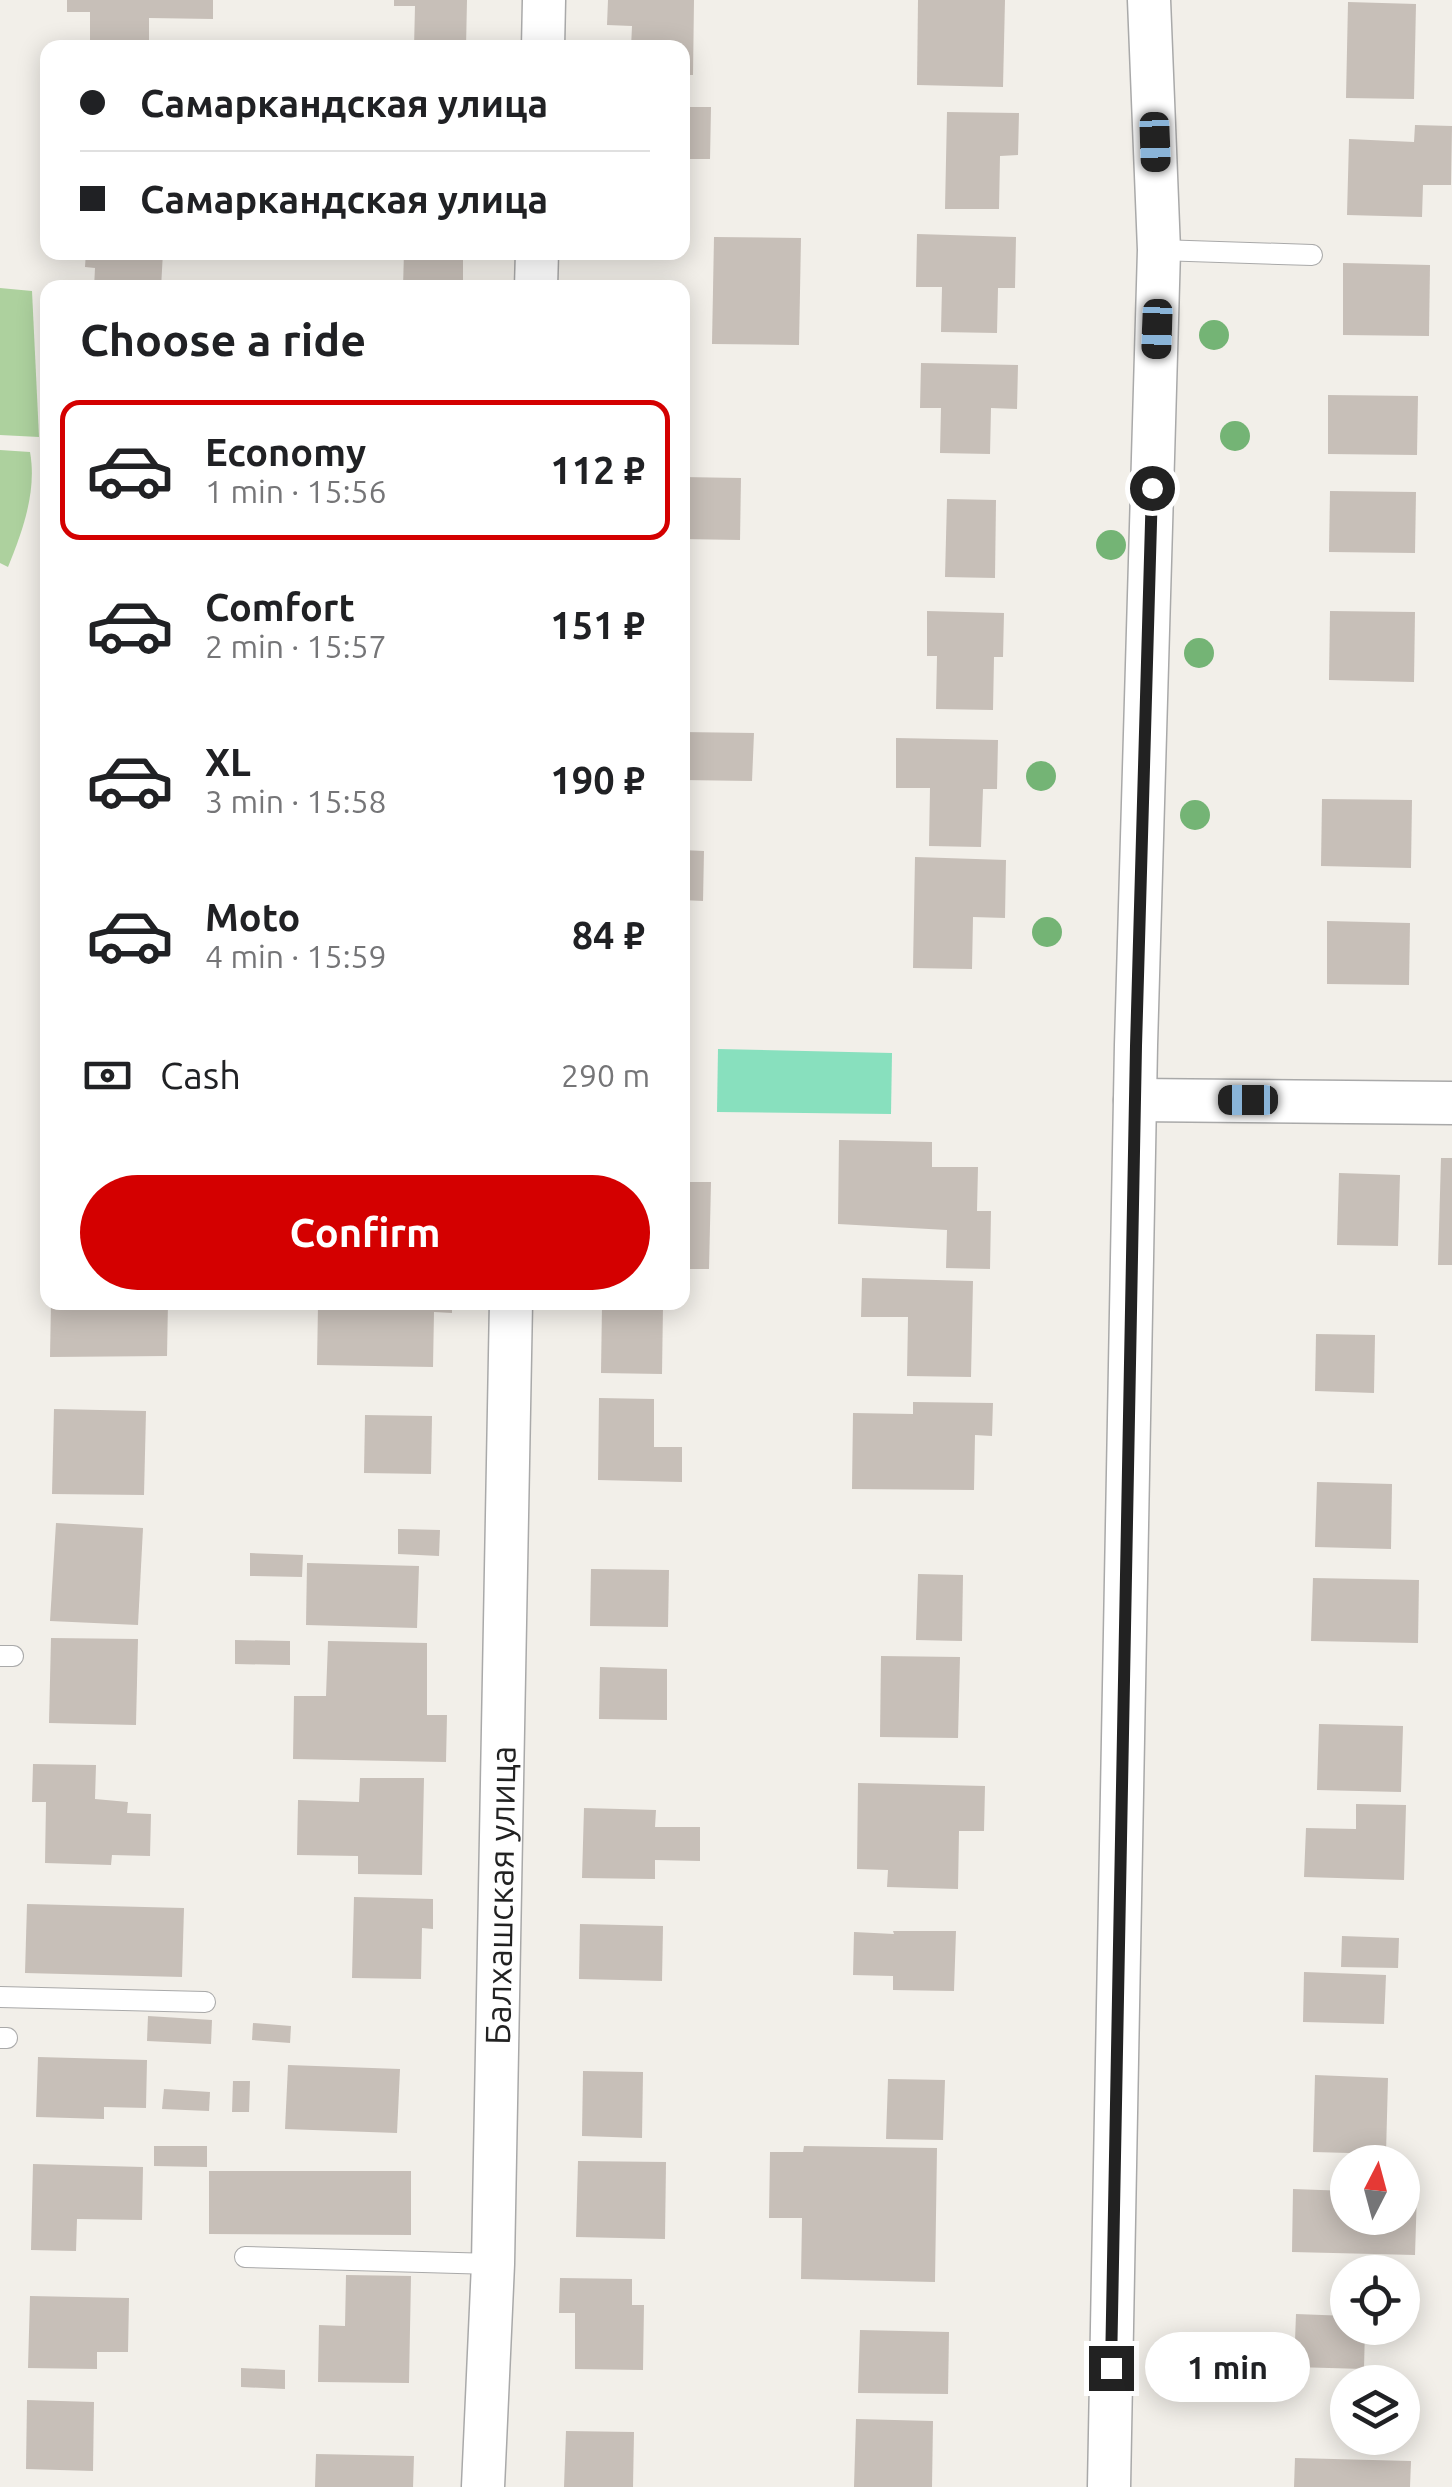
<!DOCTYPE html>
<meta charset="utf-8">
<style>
body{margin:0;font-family:Ubuntu,sans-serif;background:#f2f2f2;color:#202124;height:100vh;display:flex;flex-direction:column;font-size:38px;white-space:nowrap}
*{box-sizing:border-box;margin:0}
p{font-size:32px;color:#757577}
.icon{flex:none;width:55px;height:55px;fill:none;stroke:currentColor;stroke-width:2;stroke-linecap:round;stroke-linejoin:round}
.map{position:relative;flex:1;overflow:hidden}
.drawer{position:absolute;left:40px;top:280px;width:650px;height:1030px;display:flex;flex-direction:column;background:#fff;border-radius:20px;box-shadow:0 5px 25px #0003}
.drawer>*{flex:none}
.banner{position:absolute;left:40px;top:40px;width:650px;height:220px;border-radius:20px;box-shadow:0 5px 25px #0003;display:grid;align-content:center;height:220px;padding:0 40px;background:#fff}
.needle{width:65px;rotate:6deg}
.fabs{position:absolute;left:1330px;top:2145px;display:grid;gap:20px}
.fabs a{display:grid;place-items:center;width:90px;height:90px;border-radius:50%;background:#fff;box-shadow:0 5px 25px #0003;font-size:50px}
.end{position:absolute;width:45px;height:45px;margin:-22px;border:12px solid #222;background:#fff;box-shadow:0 0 0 5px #fff}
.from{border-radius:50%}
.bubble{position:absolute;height:70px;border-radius:35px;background:#fff;box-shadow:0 5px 25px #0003;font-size:32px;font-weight:600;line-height:70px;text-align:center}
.car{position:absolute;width:30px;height:60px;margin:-30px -15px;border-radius:12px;box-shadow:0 0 8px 2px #0007;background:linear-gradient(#222 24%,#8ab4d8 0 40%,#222 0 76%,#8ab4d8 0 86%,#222 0)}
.banner b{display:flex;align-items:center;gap:35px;height:95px;font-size:38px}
.banner b+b{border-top:2px solid #e0e0e0}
.banner i{width:25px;height:25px;background:#202124}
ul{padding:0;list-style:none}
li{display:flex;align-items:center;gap:30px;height:140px;margin:0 20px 15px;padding:0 20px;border:5px solid transparent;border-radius:20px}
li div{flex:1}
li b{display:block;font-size:38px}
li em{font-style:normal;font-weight:600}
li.selected{border-color:#d40000}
li>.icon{width:90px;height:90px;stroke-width:1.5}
h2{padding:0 40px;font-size:45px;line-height:120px}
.pay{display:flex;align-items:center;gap:25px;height:110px;padding:0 40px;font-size:38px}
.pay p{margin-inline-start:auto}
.cta{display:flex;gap:20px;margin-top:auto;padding:20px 40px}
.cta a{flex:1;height:115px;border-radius:60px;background:#d40000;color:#fff;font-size:40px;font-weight:600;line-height:115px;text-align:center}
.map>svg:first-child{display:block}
.forest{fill:#add19e}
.pitch{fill:#88e0be}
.building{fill:#c7bfb8}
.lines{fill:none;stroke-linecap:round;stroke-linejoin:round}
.service-casing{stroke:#a9a9a9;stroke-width:22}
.minor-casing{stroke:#a9a9a9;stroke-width:45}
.service{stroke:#fff;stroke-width:20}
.minor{stroke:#fff;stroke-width:42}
.tree{fill:#74b475}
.route{stroke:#222;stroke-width:12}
.labels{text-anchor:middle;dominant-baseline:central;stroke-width:10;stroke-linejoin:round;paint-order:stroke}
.street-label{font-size:35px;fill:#222;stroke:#fff}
</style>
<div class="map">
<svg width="1452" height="2487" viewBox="0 0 1452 2487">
<rect width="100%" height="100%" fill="#f2efe9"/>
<g class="forest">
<path d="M0 288 32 291 39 437 0 435Z"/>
<path d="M0 450 30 452C37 491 23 530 8 567L0 563Z"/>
</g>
<path class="pitch" d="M718 1049 892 1053 891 1114 717 1112Z"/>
<g class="building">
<path d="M67 0H213V19L149 18V48H90V12H67Z"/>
<path d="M394 0H467L466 48H414L415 6H394Z"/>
<path d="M608 0H694L693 75H682V48H631L632 26 607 25Z"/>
<path d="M918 0H1005L1003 87 917 85Z"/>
<path d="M1348 2 1416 4 1414 99 1346 98Z"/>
<path d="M682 107H711L710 159H689L688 201H682Z"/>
<path d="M947 112 1019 113 1018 155 1000 156 999 209H945Z"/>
<path d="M1415 125 1452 126 1451 185H1423L1422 217 1347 215 1349 139 1414 142Z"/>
<path d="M917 234 1016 237 1015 288H998L997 333 941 332 942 287H916Z"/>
<path d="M714 237 801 238 799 345 712 344Z"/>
<path d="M86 252H163L161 288H94L95 268 85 267Z"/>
<path d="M404 252H463V288H403Z"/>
<path d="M1343 263 1430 265 1429 336 1343 335Z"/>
<path d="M921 363 1018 365 1017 409 991 408 990 454 940 453 941 408H920Z"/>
<path d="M1328 395 1418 396 1417 455 1328 454Z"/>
<path d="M682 477 741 478 740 540 682 539Z"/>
<path d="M1330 491 1416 492 1415 553 1329 552Z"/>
<path d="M947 499 996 500 995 578 945 577Z"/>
<path d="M927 611 1004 613 1003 657H994L993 710 936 709 937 656H927Z"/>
<path d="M1330 611 1415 612 1414 682 1329 680Z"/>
<path d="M682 732 754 733 752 781 682 780Z"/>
<path d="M896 738 998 740 997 789H983L981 847 929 846 930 788H896Z"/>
<path d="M1322 799 1412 800 1411 868 1321 866Z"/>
<path d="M682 850 704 851 703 901 682 900Z"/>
<path d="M915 857 1006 860 1005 918 973 917 972 969 913 968Z"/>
<path d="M1327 921 1410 923 1409 985 1327 984Z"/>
<path d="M839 1140 932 1142V1167H978L977 1211H991L990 1269 946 1268 947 1230 838 1224Z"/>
<path d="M42 1148H48V1207H41Z"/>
<path d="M1441 1158H1452V1265H1438Z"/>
<path d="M1339 1173 1400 1175 1398 1246 1337 1245Z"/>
<path d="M682 1182H711L709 1269H682Z"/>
<path d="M862 1278 973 1281 971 1377 907 1376 908 1317H861Z"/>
<path d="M51 1302H168L167 1356 50 1357Z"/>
<path d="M385 1302H452V1313L434 1312 433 1367 317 1365 318 1305 385 1306Z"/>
<path d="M602 1305H663L662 1374 601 1373Z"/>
<path d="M1316 1334 1375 1335 1374 1393 1315 1391Z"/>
<path d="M599 1398 654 1399V1447H682V1482L598 1480Z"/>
<path d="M913 1402 993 1403 992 1436 975 1435 974 1490 852 1489 853 1413 913 1414Z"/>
<path d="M54 1409 146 1411 144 1495 52 1494Z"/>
<path d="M365 1415 432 1416 431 1474 364 1473Z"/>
<path d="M1317 1482 1392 1484 1391 1549 1315 1547Z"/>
<path d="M56 1523 143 1528 138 1625 50 1621Z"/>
<path d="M398 1529 440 1530 439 1556 398 1554Z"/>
<path d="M250 1553 303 1555 302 1577 250 1576Z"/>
<path d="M307 1563 419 1566 417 1628 306 1625Z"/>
<path d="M591 1569 669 1570 668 1627 590 1626Z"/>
<path d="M918 1574 963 1575 962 1641 916 1640Z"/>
<path d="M1313 1578 1419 1580 1418 1643 1311 1641Z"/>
<path d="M51 1638 138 1639 136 1725 49 1723Z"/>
<path d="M235 1640 290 1641V1665L235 1664Z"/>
<path d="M328 1641 427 1643V1715H447L446 1762 293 1759 294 1696H326Z"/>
<path d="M881 1656 960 1657 958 1738 880 1737Z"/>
<path d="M600 1667 667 1669V1720L599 1719Z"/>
<path d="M1319 1724 1403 1726 1401 1792 1317 1790Z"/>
<path d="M33 1764 96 1765 95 1799 128 1802 127 1813 151 1814 150 1856 112 1855 111 1865 45 1863 46 1802H32Z"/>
<path d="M360 1778H424L422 1875 358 1874V1856L297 1855 298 1800 359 1802Z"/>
<path d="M858 1783 985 1786 984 1831H959L958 1889 887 1887 888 1870 857 1869Z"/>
<path d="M1356 1804 1406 1805 1404 1880 1304 1877 1306 1828 1356 1829Z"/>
<path d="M584 1808 656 1810 655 1827H700V1861L655 1860V1879L582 1878Z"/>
<path d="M354 1897 433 1899V1929L422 1928 421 1979 352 1978Z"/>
<path d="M27 1904 184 1908 182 1977 25 1973Z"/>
<path d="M580 1924 663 1926 662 1981 579 1979Z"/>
<path d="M893 1931H956L954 1991 893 1990V1976L853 1975 854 1932 894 1934Z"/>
<path d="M1342 1936 1399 1938 1398 1968 1341 1967Z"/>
<path d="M1304 1972 1386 1975 1384 2024 1303 2022Z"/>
<path d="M148 2016 212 2020 211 2044 147 2041Z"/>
<path d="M253 2023 291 2026 290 2043 252 2040Z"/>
<path d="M38 2057 147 2060 146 2108 104 2107V2119L36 2117Z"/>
<path d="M288 2065 400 2069 397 2133 285 2129Z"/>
<path d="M583 2071 643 2072 642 2138 582 2136Z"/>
<path d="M1315 2075 1388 2078 1386 2154 1313 2152Z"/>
<path d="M888 2079 945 2080 943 2140 886 2139Z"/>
<path d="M233 2081H250L249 2112H232Z"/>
<path d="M164 2089 210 2092 209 2111 162 2109Z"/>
<path d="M154 2146H207V2167L154 2166Z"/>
<path d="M804 2146 937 2148 935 2282 801 2279 802 2218H769L770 2152H803Z"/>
<path d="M578 2161 666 2162 665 2239 576 2237Z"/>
<path d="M33 2164 143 2167 142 2220 77 2219 76 2251 31 2250Z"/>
<path d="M209 2171H411V2235L209 2234Z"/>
<path d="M1293 2189 1348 2191V2218H1402V2192H1417L1415 2255 1292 2252Z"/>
<path d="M346 2275 411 2276 409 2383 318 2382 319 2325 345 2326Z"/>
<path d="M560 2278 632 2279V2305H644L643 2370 575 2369V2313H559Z"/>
<path d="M30 2296 129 2298 128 2352H97V2369L28 2368Z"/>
<path d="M1296 2314 1348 2316V2328H1365L1364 2369 1294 2367Z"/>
<path d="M860 2330 949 2332 948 2394 858 2393Z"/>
<path d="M241 2368 285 2370V2389L241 2387Z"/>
<path d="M27 2400 94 2402 93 2471 26 2469Z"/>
<path d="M856 2419 933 2421 932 2487H854Z"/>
<path d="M566 2431 634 2432 633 2487H564Z"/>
<path d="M316 2454 414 2456 413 2487H315Z"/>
<path d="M1295 2458 1411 2461 1410 2487H1294Z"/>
</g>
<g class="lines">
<g class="service-casing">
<g id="service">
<path d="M1159 250 1312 255"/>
<path d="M0 1656H13"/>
<path d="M0 1997 205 2002"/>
<path d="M0 2038H7"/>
<path d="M245 2257 493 2264"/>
</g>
</g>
<g class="minor-casing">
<g id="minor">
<path d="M543 48 544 0"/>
<path d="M536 288 537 252"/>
<path d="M1135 1100 1452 1103"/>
<path id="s1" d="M483 2487 493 2264 511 1302"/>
<path d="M1109 2487 1136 1045 1159 250 1149 0"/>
</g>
</g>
<use href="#service" class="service"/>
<use href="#minor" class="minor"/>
</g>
<g class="tree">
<circle cx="1214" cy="335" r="15"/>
<circle cx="1235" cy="436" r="15"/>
<circle cx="1111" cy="545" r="15"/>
<circle cx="1199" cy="653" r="15"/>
<circle cx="1041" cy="776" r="15"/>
<circle cx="1195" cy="815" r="15"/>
<circle cx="1047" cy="932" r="15"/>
</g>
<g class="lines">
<path class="route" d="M1111 2368 1136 1046 1152 488"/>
</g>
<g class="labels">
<g class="street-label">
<text stroke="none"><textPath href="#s1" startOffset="592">Балхашская улица</textPath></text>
</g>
</g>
</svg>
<div class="fabs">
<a><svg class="needle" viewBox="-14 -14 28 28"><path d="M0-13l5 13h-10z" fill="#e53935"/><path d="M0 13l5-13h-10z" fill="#757577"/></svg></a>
<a><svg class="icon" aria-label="locate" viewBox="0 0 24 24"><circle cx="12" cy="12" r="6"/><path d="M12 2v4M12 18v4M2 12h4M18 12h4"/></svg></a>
<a><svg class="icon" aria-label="layers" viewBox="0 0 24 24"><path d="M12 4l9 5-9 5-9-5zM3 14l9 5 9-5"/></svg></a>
</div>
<i class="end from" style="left:1152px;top:488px"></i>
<i class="end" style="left:1111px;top:2368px"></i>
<div class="bubble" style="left:1145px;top:2332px;width:165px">1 min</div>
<i class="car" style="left:1155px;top:142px;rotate:178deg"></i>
<i class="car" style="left:1157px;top:329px;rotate:182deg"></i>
<i class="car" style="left:1248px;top:1100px;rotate:270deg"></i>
<div class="banner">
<b><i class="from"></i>Самаркандская улица</b>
<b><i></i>Самаркандская улица</b>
</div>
<section class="drawer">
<h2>Choose a ride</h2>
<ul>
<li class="selected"><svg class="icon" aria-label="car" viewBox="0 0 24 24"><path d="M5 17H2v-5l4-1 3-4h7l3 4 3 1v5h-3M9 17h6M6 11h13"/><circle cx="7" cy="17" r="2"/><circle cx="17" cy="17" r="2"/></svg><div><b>Economy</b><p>1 min · 15:56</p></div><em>112 ₽</em></li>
<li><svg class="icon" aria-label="car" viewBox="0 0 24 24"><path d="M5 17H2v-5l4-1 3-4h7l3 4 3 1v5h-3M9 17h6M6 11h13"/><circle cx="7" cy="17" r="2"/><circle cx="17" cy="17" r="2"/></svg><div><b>Comfort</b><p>2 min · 15:57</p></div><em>151 ₽</em></li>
<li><svg class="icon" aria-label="car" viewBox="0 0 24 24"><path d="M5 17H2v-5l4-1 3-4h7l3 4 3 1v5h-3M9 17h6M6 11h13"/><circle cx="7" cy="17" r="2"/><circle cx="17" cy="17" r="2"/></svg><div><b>XL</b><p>3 min · 15:58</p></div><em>190 ₽</em></li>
<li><svg class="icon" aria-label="car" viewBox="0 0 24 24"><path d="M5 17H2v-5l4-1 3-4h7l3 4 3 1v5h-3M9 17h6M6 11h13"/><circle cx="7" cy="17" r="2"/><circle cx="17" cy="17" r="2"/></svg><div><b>Moto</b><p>4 min · 15:59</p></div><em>84 ₽</em></li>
</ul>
<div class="pay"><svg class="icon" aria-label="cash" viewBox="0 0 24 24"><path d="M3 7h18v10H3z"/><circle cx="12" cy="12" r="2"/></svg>Cash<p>290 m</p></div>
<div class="cta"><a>Confirm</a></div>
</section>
</div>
